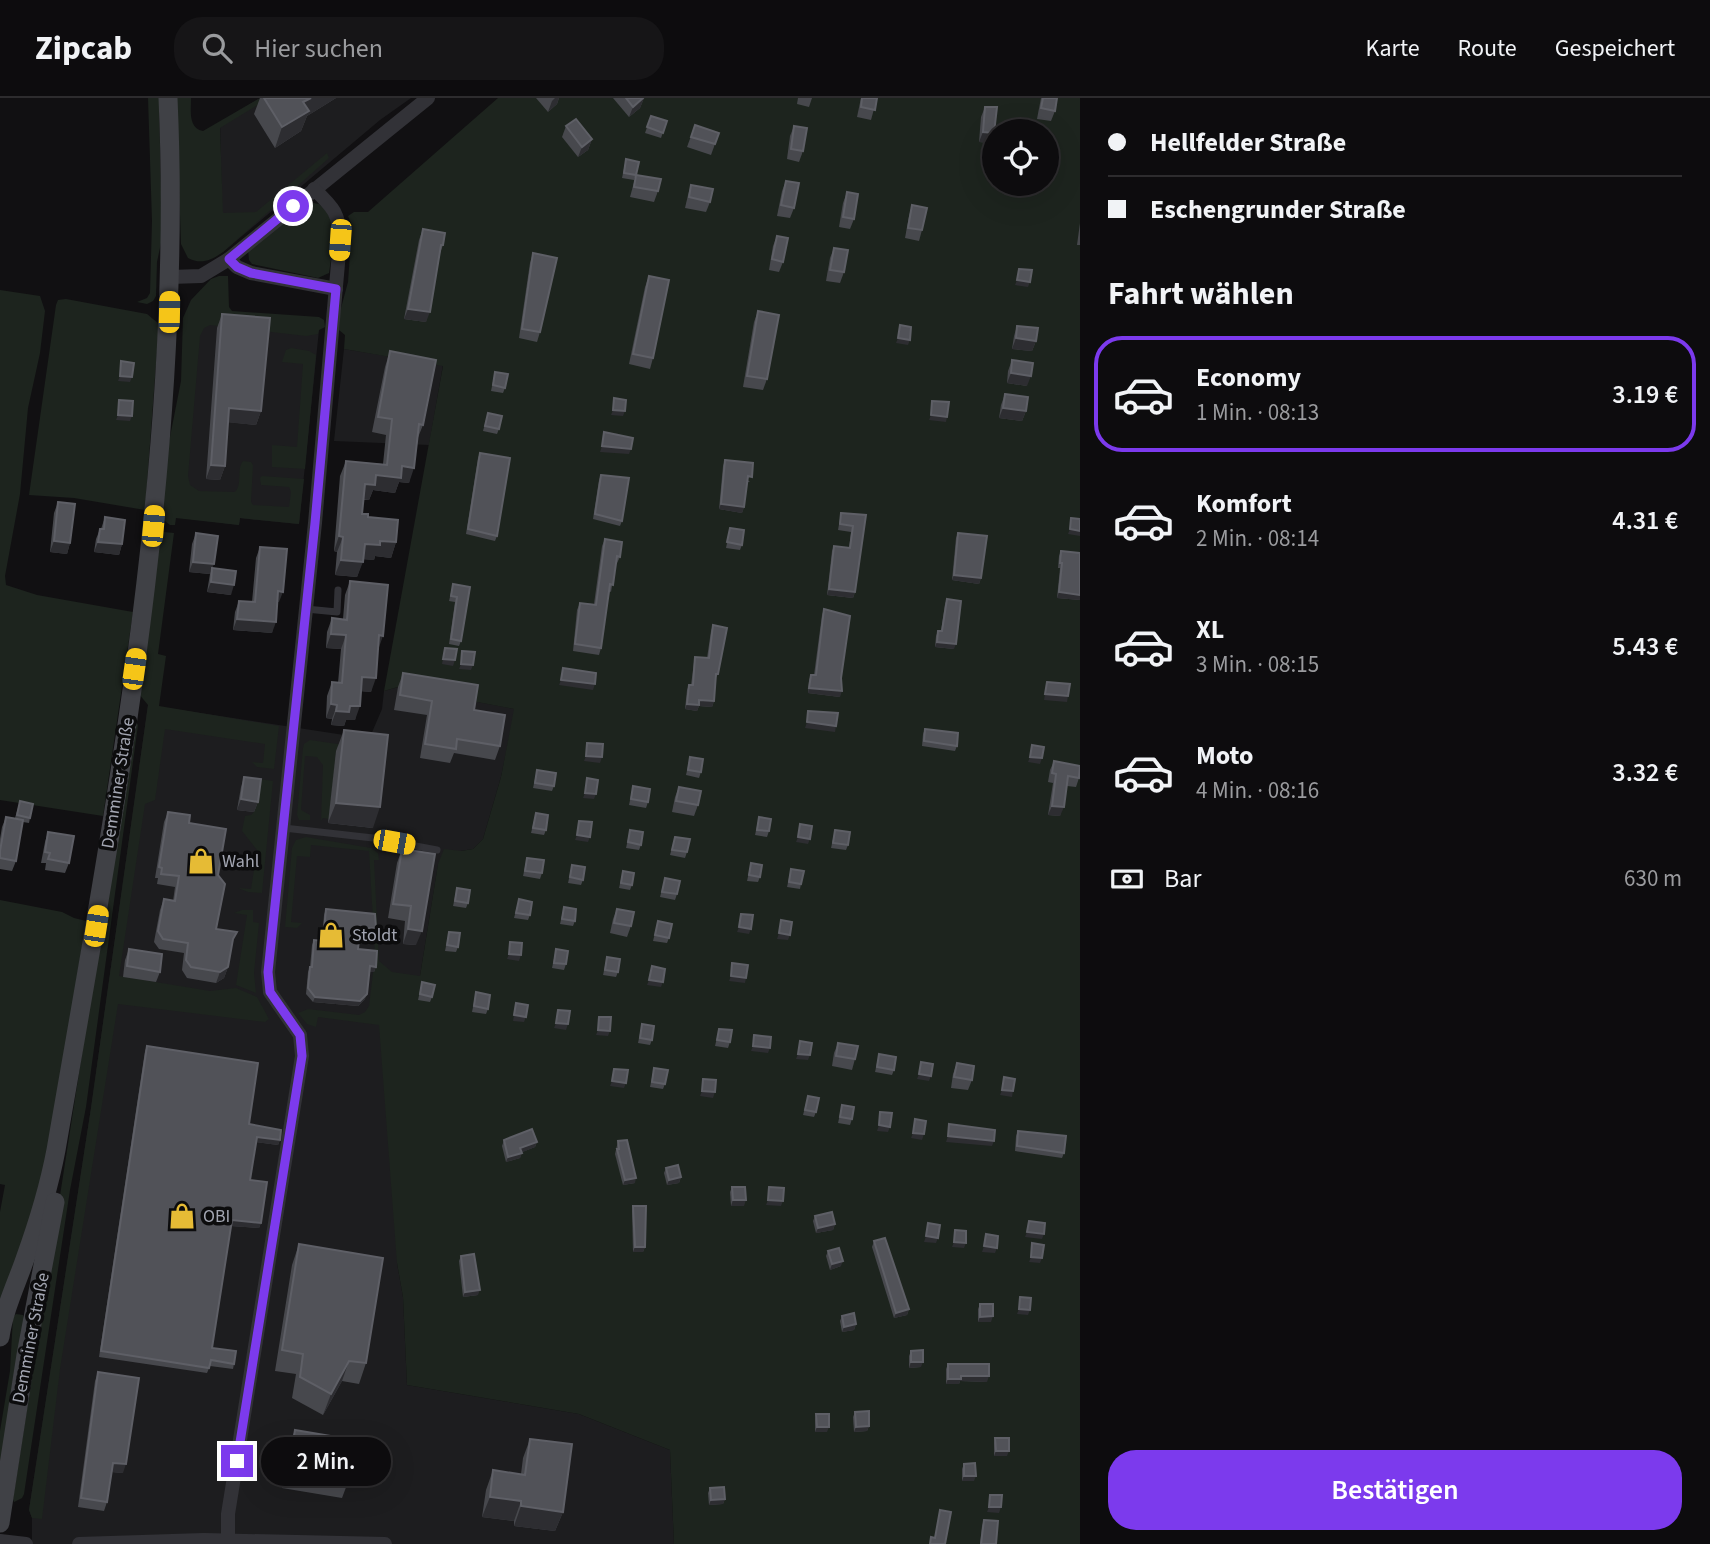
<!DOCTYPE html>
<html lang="de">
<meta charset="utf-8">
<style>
body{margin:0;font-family:"Source Sans 3",sans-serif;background:#161517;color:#f1f3f6;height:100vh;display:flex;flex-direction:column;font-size:26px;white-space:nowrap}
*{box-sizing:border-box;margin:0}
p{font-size:23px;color:#9a9b9e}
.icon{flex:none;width:38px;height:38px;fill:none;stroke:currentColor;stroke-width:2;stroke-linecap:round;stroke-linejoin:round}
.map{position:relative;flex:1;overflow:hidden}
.panel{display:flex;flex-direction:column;background:#0d0c0e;width:630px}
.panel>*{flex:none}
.guide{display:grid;align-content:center;height:154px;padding:0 28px;background:#0d0c0e}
.controls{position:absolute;left:982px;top:21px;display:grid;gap:14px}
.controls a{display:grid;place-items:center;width:77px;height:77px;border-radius:50%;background:#0d0c0e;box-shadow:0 7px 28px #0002,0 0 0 2px #2d2c2e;font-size:35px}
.end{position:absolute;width:32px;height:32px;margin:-16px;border:9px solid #7c3aed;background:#fff;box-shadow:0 0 0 4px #fff}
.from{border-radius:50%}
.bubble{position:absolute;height:49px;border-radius:24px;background:#0d0c0e;box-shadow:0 7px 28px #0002,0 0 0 2px #2d2c2e;font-size:23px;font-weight:600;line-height:49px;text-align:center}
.car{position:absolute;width:21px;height:42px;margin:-21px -10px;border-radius:9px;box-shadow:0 0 5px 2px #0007;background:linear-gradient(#f5c518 24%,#345 0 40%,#f5c518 0 76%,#345 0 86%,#f5c518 0)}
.guide b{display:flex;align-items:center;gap:24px;height:66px;font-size:26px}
.guide b+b{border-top:2px solid #2d2c2e}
.guide i{width:18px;height:18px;background:#f1f3f6}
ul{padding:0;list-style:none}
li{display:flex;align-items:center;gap:21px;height:116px;margin:0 14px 10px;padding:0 14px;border:4px solid transparent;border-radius:28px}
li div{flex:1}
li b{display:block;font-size:26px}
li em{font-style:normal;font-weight:600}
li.active{border-color:#7c3aed}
li>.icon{width:63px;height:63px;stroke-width:1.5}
h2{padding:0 28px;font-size:32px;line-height:84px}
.pay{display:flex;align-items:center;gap:18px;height:77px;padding:0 28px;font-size:26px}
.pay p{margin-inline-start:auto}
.primary-button{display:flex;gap:14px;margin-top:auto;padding:14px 28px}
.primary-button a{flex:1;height:80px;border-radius:28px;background:#7c3aed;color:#fff;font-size:28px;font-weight:600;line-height:80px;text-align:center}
header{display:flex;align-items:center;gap:42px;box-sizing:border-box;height:98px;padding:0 35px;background:#0d0c0e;border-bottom:2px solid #2d2c2e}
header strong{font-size:33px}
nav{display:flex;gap:38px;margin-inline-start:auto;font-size:24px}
.search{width:490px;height:63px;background:#161517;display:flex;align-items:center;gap:18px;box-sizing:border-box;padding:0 24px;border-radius:28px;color:#9a9b9e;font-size:26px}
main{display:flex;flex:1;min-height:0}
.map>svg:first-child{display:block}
.built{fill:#1d1d1f}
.green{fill:#1d241e;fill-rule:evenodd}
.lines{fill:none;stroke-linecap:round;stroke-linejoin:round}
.lane{stroke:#323237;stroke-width:7}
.street{stroke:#323237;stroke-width:14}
.secondary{stroke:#404146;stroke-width:19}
.wall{fill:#47484d}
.shaded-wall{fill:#2d2d31}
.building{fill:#515258;stroke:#5e5f66;stroke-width:2}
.route{stroke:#7c3aed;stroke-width:9}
.labels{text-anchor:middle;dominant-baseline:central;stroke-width:7;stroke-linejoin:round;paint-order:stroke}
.street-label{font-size:18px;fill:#a3a6b2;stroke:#0c0c0d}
.poi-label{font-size:18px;fill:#a3a6b2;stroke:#0c0c0d;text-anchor:start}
</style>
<header>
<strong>Zipcab</strong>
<div class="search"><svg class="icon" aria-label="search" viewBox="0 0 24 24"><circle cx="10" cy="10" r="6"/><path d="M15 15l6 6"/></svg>Hier suchen</div>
<nav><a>Karte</a><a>Route</a><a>Gespeichert</a></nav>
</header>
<main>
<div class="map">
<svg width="1080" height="1446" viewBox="0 0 1080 1446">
<rect width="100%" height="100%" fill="#111012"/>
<g class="built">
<path d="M260 0H411L380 22 223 154 220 24Z"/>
<path d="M196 214 319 232 299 426 240 420 239 427 173 419Z"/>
<path d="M344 251 443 267 429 347 334 343Z"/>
<path d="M398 589 515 611 501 679 483 741 473 751 461 753 438 767 420 878 397 1165 403 1199 407 1287 579 1316 670 1352 674 1446H32V1420L29 1412 91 1010 148 607 364 640 370 639 382 611 384 593Z"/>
</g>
<g class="green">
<path d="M148 0H159L162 140 157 164 156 198 153 203 147 206 137 204 147 200 150 195 152 123Z"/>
<path d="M176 0H191C191 13 188 30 203 33L260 0H269L220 30 223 115 256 114 327 55 329 60 223 154C212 162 201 167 188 160L181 146Z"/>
<path d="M498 0H1080V1446H674L670 1352 579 1316 407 1287 403 1199 397 1165 379 927 318 919 316 929 307 926 298 915 308 911 359 917 365 914 369 908 375 858 369 753 311 747 310 759 297 758 291 824 302 825 297 830 285 829 292 750 296 742 306 739 371 750 378 755 379 762H374L379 863 392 874 420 878 438 766 444 751 461 753 473 751 483 741 501 679 514 611 398 589 384 593 443 268 344 251 345 237 339 232 340 214 348 184 352 128 348 118 354 114H368ZM994 33H1046V86H994Z"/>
<path d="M308 104 319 106C341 122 332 152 329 175L318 180 252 166 249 162 248 151Z"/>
<path d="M219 178H228L229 209 232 213 319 219 324 222 325 229 319 232 318 236 306 238 210 227 204 230 200 238 188 378 190 387 199 393 235 394C243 386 236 372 243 363L251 364 253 367 251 404 253 407 289 409 291 394 289 389 261 387 260 380 262 378 304 381 299 426 240 420 239 427 176 420 175 427H170L161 420 168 349 181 283 183 220 191 202 211 181Z"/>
<path d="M0 192 40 198 45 213 40 255 28 310 20 396 5 478 6 487 37 497 133 514 103 718 0 702Z"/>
<path d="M66 201 147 216 159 226 145 412 74 400 29 397 56 207 58 202Z"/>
<path d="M291 250 309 253 316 257 305 371 272 369V347L297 349 303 266 282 264 286 252Z"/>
<path d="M164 434 174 435 158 556 166 558 159 608 279 628 274 671 257 669 252 664 263 665 265 646 165 631 155 702 145 706 119 878 210 893 236 890 257 899 269 921 265 924 118 906 60 1271 42 1421 32 1420 29 1412 91 1010 148 607 139 596 159 438Z"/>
<path d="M134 620 138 627 86 1009 70 1092 24 1396 22 1400 14 1404 13 1401Z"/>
<path d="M310 642 365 650 336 653 329 721 323 720 321 723 323 667 317 659 305 658 301 712 310 717V722H299L297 717 303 650 304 646Z"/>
<path d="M253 680 273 683 262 795 248 794 238 790 251 791 257 752 242 733 245 718 251 717 254 714 251 681Z"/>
<path d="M0 802 62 814 74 820 86 823 42 1096 0 1206V1114L5 1087 0 1086Z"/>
<path d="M242 812H253V824L259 825 254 875 256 895 236 887 247 817 234 815Z"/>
<path d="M16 1216 23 1217 24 1221 0 1371V1333L10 1273 13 1219Z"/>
</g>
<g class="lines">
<g class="lane">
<path d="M306 511 337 514 338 492"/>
<path d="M284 730 373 740 437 752"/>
</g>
<g class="street">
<path d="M229 161 237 169 251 175 336 191"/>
<path d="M170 179 201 178 229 161 428 0"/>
<path d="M0 1443 26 1446"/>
<path d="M79 1446 204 1442 385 1446"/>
<path d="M228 1446V1416L302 958 300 937 270 894 268 874 315 425 340 143C340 116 333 109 314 91"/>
</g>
<g class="secondary">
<path d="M0 1239C4 1211 16 1187 25 1161 38 1125 49 1089 56 1052 116 705 184 354 168 0"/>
<path d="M0 1425 26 1257 55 1104"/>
</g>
</g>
<g class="wall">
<path d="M260 0H336L307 18 301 33 275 50 254 16Z"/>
<path d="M536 0H559L557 6 548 14Z"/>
<path d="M613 0H644L640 10 629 19Z"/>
<path d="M798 0H812L809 9 797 6Z"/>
<path d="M861 0H877L871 22 857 19Z"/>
<path d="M1041 0H1057L1055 13 1051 23 1037 21Z"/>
<path d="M985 9 991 45 979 44 981 19Z"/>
<path d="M651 18 667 23 661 40 645 35Z"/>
<path d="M695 27 719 35 711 57 687 49Z"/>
<path d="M566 28 592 41 588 52 578 59 562 39Z"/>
<path d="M794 28 803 53 799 64 787 61 790 38Z"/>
<path d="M626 61 636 77 634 82 622 80Z"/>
<path d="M636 77 658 93 654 104 630 99Z"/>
<path d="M786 83 794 110 790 120 777 118 782 93Z"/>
<path d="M691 87 710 104 706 114 685 110 688 97Z"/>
<path d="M847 94 854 121 850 131 839 129 843 105Z"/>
<path d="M912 107 922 132 919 143 905 140 909 118Z"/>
<path d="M1080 125V147H1077Z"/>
<path d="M423 131 443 147 439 158 426 224 404 221 419 142Z"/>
<path d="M777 138 783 164 779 174 769 172 773 148Z"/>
<path d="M834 150 844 174 840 185 826 183 830 160Z"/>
<path d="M533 155 540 234 537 244 519 240 530 165Z"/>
<path d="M649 178 653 260 650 271 629 266 645 189Z"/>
<path d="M758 213 767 281 763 292 743 289 754 224Z"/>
<path d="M222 216 261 313 256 327 228 324 225 368 220 382 206 381 217 230Z"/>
<path d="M1017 228 1036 243 1032 253 1012 251 1014 238Z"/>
<path d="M390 253 423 327 417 342 409 385 399 384 395 395 373 392 369 402H363L362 416 368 419 396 444 391 460 375 458 374 462 363 461 357 479 335 477 337 454 334 453 340 378 346 363 383 366 386 337 372 334 385 269Z"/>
<path d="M1012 262 1027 288 1007 285 1008 273Z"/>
<path d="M495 274 505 290 503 295 491 293Z"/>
<path d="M1005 296 1026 313 1022 323 999 320 1001 307Z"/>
<path d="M488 315 499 331 497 336 483 333Z"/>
<path d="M480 355 497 438 495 443 466 436 478 360Z"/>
<path d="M725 362 750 384H747L744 409 742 415 719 411 723 368Z"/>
<path d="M601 377 622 423 620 428 593 421 599 382Z"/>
<path d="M58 404 70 445 67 456 50 454 54 415Z"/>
<path d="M841 415 866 417 855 494 853 500 827 497 832 453 834 448 849 450 851 434 838 432Z"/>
<path d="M105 419 122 446 119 457 94 454 96 441 100 431H101Z"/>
<path d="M730 430 742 447 740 452 726 450Z"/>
<path d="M196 435 213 470 231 497 207 494 210 476 189 474 192 446Z"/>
<path d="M958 435 981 480 979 486 952 482 956 440Z"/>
<path d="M605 441 620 459 617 465H616L611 494 609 493 601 550 599 557 573 553 577 512 580 505 594 506 602 448Z"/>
<path d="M260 449 279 504H277L272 535 233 532 235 514 239 503 252 504 256 460Z"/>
<path d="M1061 453 1080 455V502L1057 500 1060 470H1058L1059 458Z"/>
<path d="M350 483 378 552 371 594 361 593 355 622H346L344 628 331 627 332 621 326 620 327 598 332 584 338 585 341 551 326 550 327 534 332 520 343 521 345 497Z"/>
<path d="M453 486 470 489 461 543 459 548 449 546 455 504 449 503Z"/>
<path d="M947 501 954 551 935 549 936 538 938 533H941L945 506Z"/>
<path d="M824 511 841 580 840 599 808 595 809 582 811 577H814L822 517Z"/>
<path d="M713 527 718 576 715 581 714 603 712 609 699 608 697 613 685 611 687 592 689 587H691L694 564 695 559 707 560 711 533Z"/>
<path d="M403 575 474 612 500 648 495 662 454 655 450 665 420 660 427 617 394 612 398 589Z"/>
<path d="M925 631 957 648 955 653 922 648 923 636Z"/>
<path d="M344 632 373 730 328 725 336 653Z"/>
<path d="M690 659 701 674 699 680 686 677Z"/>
<path d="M1054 663 1079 680 1076 689 1067 688 1060 718 1048 717 1053 685 1048 684 1050 672Z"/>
<path d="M537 672 554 688 552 693 533 690Z"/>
<path d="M244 679 258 704 254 714 237 712 241 689Z"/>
<path d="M633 688 648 704 646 710 629 707Z"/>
<path d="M679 689 698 707 694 718 672 714 675 699Z"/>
<path d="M20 703 30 720 29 725 23 724 16 763 12 773 0 771V741L2 729 6 719 15 720Z"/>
<path d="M168 714 189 725 218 777 216 831 232 846 228 869 224 880 216 885 187 880 182 872 184 855 159 851 154 844 160 812 164 801 173 803 175 789 157 786 158 780H155L164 724Z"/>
<path d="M536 715 546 732 544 737 531 735Z"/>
<path d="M759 719 769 733 767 739 755 737Z"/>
<path d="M630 732 641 747 639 752 626 750Z"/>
<path d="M835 732 848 747 846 752 831 750Z"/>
<path d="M48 734 69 765 65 775 45 772 46 765H41L45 744Z"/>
<path d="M675 739 687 754 685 760 670 757Z"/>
<path d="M402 751 416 847 403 846 405 823 388 820 397 765Z"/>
<path d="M527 760 542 775 540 781 523 778Z"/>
<path d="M751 765 760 779 758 784 747 783Z"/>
<path d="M572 767 583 782 581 787 568 785Z"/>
<path d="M791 771 801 786 800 791 787 789Z"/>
<path d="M623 773 632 787 630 792 619 790Z"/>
<path d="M665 780 677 796 675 802 660 799Z"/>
<path d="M457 790 468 805 466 810 453 808Z"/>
<path d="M519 801 530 817 528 822 514 820Z"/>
<path d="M564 809 575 823 573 828 560 826Z"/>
<path d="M326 811 374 835 359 836 358 851 376 869 374 874H369L365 901 358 908 313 904 306 896 308 874 310 869 312 847 314 842 322 843 324 817Z"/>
<path d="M617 811 631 828 627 839 610 835 613 821Z"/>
<path d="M658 823 669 840 667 845 653 843Z"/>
<path d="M449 834 458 849 456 854 445 853Z"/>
<path d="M129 851 160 874 156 884 123 879 125 862Z"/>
<path d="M556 851 566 866 564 872 552 870Z"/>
<path d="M607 859 618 874 616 879 603 877Z"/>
<path d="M422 884 432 899 430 904 418 902Z"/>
<path d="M476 894 488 911 486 916 472 914Z"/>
<path d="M642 926 652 942 650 947 638 945Z"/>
<path d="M719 931 730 944 728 950 715 948Z"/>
<path d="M838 945 855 961 852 972 832 968 834 955Z"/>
<path d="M147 948 249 1026 280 1042 278 1047 256 1044 250 1082 261 1125 259 1130 231 1128 212 1250 234 1266 233 1271 210 1268 207 1275 99 1259 145 953Z"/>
<path d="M879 956 894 972 892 977 875 974Z"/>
<path d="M957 965 972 982 968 992 951 990 953 976Z"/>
<path d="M654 970 665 986 663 991 650 989Z"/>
<path d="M808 998 816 1014 814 1019 803 1017Z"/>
<path d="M842 1007 852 1021 850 1027 838 1025Z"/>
<path d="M1018 1033 1064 1055 1062 1060 1015 1053 1016 1038Z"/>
<path d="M504 1042 537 1044 535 1049 522 1054 520 1060 506 1064 502 1048Z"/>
<path d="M618 1043 635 1085 623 1087 615 1056Z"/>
<path d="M666 1070 681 1079 679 1085 667 1087 664 1075Z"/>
<path d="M732 1089 744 1108H731L730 1094Z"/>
<path d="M633 1108 645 1149 643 1154H633L632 1113Z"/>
<path d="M815 1118 835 1126 833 1132 816 1135 813 1123Z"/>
<path d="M874 1143 909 1211 907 1217 894 1220 872 1149Z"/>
<path d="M299 1146 366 1265 359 1286 342 1283 323 1317 292 1300 296 1276 275 1273 292 1167Z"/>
<path d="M828 1153 841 1168 830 1172 826 1158Z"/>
<path d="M461 1158 478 1197 463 1199 459 1163Z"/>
<path d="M980 1206 991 1224H978V1211Z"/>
<path d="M842 1218 856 1226 854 1232 842 1234 840 1223Z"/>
<path d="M911 1253 921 1269 909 1270V1258Z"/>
<path d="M948 1266 987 1284 960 1283 959 1286H946V1271Z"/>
<path d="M98 1274 123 1375 112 1374 107 1404 104 1413 78 1409 95 1283Z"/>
<path d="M855 1314 869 1328 867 1333 854 1334 853 1319Z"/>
<path d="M816 1316 827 1334H815V1322Z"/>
<path d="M295 1332 348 1384 342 1400 282 1390 289 1348Z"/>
<path d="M995 1340 1007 1358H994V1345Z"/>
<path d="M530 1341 563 1414 555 1433 514 1428V1423L482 1419 486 1392 493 1372 521 1376 523 1360Z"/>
<path d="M964 1366 974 1383H962V1371Z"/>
<path d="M710 1390 725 1401 723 1406 709 1407 708 1395Z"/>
<path d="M984 1422 996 1446H980L982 1428Z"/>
</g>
<g class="shaded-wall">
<path d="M311 0H336L307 18 301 33 275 50 282 29 303 4Z"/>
<path d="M555 0H559L557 6 548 14 552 3Z"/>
<path d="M644 0 640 10 629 19 633 9Z"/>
<path d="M983 34 994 35 991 45 979 44Z"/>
<path d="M592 41 588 52 578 59 582 49Z"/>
<path d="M1046 80H1049L1045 91 1033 89 1034 86H1046Z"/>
<path d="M1017 182 1030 184 1028 189 1015 187Z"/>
<path d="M408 211 430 214 426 224 404 221Z"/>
<path d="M898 240 910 242 908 247 896 245Z"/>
<path d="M1016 240 1036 243 1032 253 1012 251Z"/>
<path d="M1011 275 1031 278 1027 288 1007 285Z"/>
<path d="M120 278 132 279 130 284 118 283Z"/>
<path d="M229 310 261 313 256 327 224 324Z"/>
<path d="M1003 310 1026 313 1022 323 999 320Z"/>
<path d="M613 312 625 313 623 318 611 317Z"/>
<path d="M118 317 132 318 130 323 116 322Z"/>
<path d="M931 317 947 319 946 324 929 322Z"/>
<path d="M602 348 631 351 629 356 600 354Z"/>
<path d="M211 367 225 368 220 382 206 381Z"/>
<path d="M402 368 414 370 409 385 399 384 395 395 373 392 369 402 359 401 365 386 376 377Z"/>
<path d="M721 406 744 409 742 415 719 411Z"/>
<path d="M1070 431 1080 433V438L1068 436Z"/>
<path d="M339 438 343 439 337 454 334 453Z"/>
<path d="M54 443 70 445 67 456 50 454Z"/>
<path d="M380 443 396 444 391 460 375 458 374 462 359 461 365 446Z"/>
<path d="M98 444 122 446 119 457 94 454Z"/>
<path d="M341 462 363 464 357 479 335 477Z"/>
<path d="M193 464 214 466 210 476 189 474Z"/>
<path d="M954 477 981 480 979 486 952 482Z"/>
<path d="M211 484 234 487 231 497 207 494Z"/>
<path d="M829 491 855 494 853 500 827 497Z"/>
<path d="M278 493 283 494 279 504H274Z"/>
<path d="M1059 494 1080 497V502L1057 500Z"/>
<path d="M237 521 276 524 272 535 233 532Z"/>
<path d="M331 536 346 537 341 551 326 550Z"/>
<path d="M379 537 383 538 378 552Z"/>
<path d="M937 544 956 546 954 551 935 549Z"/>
<path d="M443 561 455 562 453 568 442 566Z"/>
<path d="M461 566 473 567 471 572 459 571Z"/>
<path d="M362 579 376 580 371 594 357 593Z"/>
<path d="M561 582 595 586 593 592 559 587Z"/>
<path d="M809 590 842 593 840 599 808 595Z"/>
<path d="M1045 596 1068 598 1067 604 1044 602Z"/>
<path d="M699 602 714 603 712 609 699 608 697 613 685 611 687 606Z"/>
<path d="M331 606 337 607 332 621 326 620Z"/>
<path d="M350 608H360L355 622H346L344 628 331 627 336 613Z"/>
<path d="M807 624 836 628 835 634 805 630Z"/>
<path d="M586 658 602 659 600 665 584 663Z"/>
<path d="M1030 659 1042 660 1040 666 1028 664Z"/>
<path d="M585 695 596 696 594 701 583 700Z"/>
<path d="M241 701 258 704 254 714 237 712Z"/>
<path d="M336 705 380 709 373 730 328 725Z"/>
<path d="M1052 708 1064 709 1060 718 1048 717Z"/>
<path d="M577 737 590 739 588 744 575 742Z"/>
<path d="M798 739 810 741 808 746 796 744Z"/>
<path d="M739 829 751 831 749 836 737 834Z"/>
<path d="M376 830 374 835 357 837 360 831Z"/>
<path d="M408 831 422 833 416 847 403 846Z"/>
<path d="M779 835 790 837 788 842 777 841Z"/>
<path d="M509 856 521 857 519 863 507 861Z"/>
<path d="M370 868 376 869 374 874H368Z"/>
<path d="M228 869 224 880 216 885 220 874Z"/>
<path d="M731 878 746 880 745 885 729 883Z"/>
<path d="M649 882 663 884 661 889 647 887Z"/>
<path d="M367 896 365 901 358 908 313 904 315 899Z"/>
<path d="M514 917 526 919 524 924 513 923Z"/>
<path d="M556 925 568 926 566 932 554 930Z"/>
<path d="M598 932 610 933 608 938 596 937Z"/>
<path d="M753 948 770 950 768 955 751 953Z"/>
<path d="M798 956 810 957 808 962 796 961Z"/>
<path d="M919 976 931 978 929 983 917 981Z"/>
<path d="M612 983 626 985 624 990 610 988Z"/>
<path d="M1002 992 1013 993 1012 999 1000 997Z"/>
<path d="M702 993 715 994 713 1000 700 998Z"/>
<path d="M879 1027 890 1029 888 1034 877 1033Z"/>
<path d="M913 1035 924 1036 922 1042 911 1040Z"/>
<path d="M948 1038 994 1043 992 1048 946 1044Z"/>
<path d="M257 1039 280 1042 278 1047 255 1044Z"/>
<path d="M537 1044 535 1049 518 1056 520 1050Z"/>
<path d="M522 1055 520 1060 506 1064 508 1059Z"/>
<path d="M681 1079 679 1085 667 1087 669 1082Z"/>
<path d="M636 1080 635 1085 623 1087 625 1082Z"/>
<path d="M733 1102H746L744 1108H731Z"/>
<path d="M768 1102 783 1103 781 1108 766 1107Z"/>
<path d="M232 1122 261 1125 259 1130 230 1128Z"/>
<path d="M835 1126 833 1132 816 1135 818 1130Z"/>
<path d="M1027 1134 1044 1136 1042 1141 1025 1139Z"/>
<path d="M926 1138 938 1140 936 1145 924 1144Z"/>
<path d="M954 1144 966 1145 964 1150 952 1149Z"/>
<path d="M984 1148 997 1150 995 1155 982 1154Z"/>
<path d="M635 1149H645L643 1154H633Z"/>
<path d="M1031 1159 1042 1160 1040 1165 1029 1164Z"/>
<path d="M843 1163 841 1168 830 1172 832 1166Z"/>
<path d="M480 1192 478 1197 463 1199 465 1194Z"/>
<path d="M909 1211 907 1217 894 1220 896 1215Z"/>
<path d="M1019 1211 1030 1212 1028 1217 1017 1216Z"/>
<path d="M993 1218 991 1224H978L980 1219Z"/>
<path d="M856 1226 854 1232 842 1234 844 1229Z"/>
<path d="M349 1263 342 1283 323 1317 331 1296Z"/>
<path d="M911 1264H923L921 1269 909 1270Z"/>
<path d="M961 1278H989L987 1284 960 1283 959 1286H946L948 1281Z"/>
<path d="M869 1328 867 1333 854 1334 856 1329Z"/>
<path d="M817 1329H829L827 1334H815Z"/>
<path d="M996 1353H1009L1007 1358H994Z"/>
<path d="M113 1365 126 1366 123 1375 110 1374Z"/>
<path d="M964 1378H976L974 1383H962Z"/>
<path d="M490 1399 521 1403 514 1423 482 1419Z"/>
<path d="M725 1401 723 1406 709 1407 711 1402Z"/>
<path d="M521 1408 563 1414 555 1433 514 1428Z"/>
<path d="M989 1409H1001L999 1415 987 1414Z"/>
</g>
<g class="building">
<path d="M264 0H311L303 4 309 13 282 29Z"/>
<path d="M626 0H643L633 9Z"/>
<path d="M862 0H877L875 12 861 9Z"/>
<path d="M1043 0H1057L1055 13 1041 10Z"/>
<path d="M985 9H997L994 35 983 34Z"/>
<path d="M651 18 667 23 663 35 647 29Z"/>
<path d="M576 21 592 41 582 49 566 28Z"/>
<path d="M695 27 719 35 715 46 691 39Z"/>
<path d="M794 28 807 30 803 53 791 51Z"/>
<path d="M1046 53H1052L1049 80H1046Z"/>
<path d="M626 61 639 64 636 77 624 75Z"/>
<path d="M636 77 661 81 658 93 634 89Z"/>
<path d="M786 83 799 85 794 110 781 107Z"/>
<path d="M691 87 713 91 710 104 689 99Z"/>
<path d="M847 94 858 96 854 121 843 119Z"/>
<path d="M912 107 927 110 922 132 908 130Z"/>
<path d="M423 131 445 135 443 147H441L430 214 408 211Z"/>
<path d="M777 138 788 140 783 164 772 161Z"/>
<path d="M834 150 848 152 844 174 830 172Z"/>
<path d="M533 155 557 160 540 234 522 231Z"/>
<path d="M1019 171 1032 172 1030 184 1017 182Z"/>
<path d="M649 178 669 182 653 260 633 256Z"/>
<path d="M758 213 779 217 767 281 747 278Z"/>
<path d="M222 216 270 220 261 313 229 310 225 368 211 367Z"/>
<path d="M900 227 911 229 910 242 898 240Z"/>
<path d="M1017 228 1038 230 1036 243 1016 240Z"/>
<path d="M390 253 436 262 423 327 419 326 414 370 402 368 401 380 376 377 375 387 365 386 362 416H368V419L398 422 396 444 380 443V447L365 446 363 464 341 462 343 439 339 438 346 363 387 367 392 321 378 319Z"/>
<path d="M1012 262 1033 265 1031 278 1011 275Z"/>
<path d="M121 263 134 265 132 279 120 278Z"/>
<path d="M495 274 508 276 505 290 493 287Z"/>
<path d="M1005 296 1028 299 1026 313 1003 310Z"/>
<path d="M614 300 626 302 625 313 613 312Z"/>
<path d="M119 302 133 303 132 318 118 317Z"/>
<path d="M932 303 949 304 947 319 931 317Z"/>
<path d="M488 315 502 318 499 331 485 328Z"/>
<path d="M604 334 633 340 631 351 602 348Z"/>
<path d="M480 355 510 360 497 438 468 431Z"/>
<path d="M725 362 753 365 752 379 748 378 744 409 721 406Z"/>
<path d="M601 377 629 380 622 423 595 416Z"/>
<path d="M58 404 75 406 70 445 54 443Z"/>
<path d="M841 415 866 417 855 494 829 491 834 448 850 450 853 428 840 426Z"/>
<path d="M105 419 125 422 122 446 98 444 100 431H104Z"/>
<path d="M1071 420 1080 421V433L1070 431Z"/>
<path d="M730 430 744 432 742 447 727 444Z"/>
<path d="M196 435 218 438 214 466 193 464Z"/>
<path d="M958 435 987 438 981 480 954 477Z"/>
<path d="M605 441 622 444 620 459 617 458 613 487 610 486 601 550 575 546 580 505 596 507Z"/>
<path d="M260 449 287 451 283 494 278 493 276 524 237 521 239 503 255 504Z"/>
<path d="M1061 453 1080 455V497L1059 494 1062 465H1060Z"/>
<path d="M212 470 236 473 234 487 211 484Z"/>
<path d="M350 483 388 487 383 538 379 537 376 580 362 579 360 608H350L349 614 336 613 337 607 331 606 332 584 342 585 346 537 331 536 332 520 347 522Z"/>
<path d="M453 486 470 489 461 543 451 541 457 499 451 498Z"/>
<path d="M947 501 961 503 956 546 937 544 938 533H942Z"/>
<path d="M824 511 850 518 841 580 842 593 809 590 811 577H816Z"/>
<path d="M713 527 727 530 718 576H716L714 603 699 602V607L687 606 689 587H693L695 559 709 560Z"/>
<path d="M445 550 457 551 455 562 443 561Z"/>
<path d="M462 553 475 554 473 567 461 566Z"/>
<path d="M563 570 596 575 595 586 561 582Z"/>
<path d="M403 575 478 587 474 612 505 617 500 648 457 641 456 651 425 646 432 603 400 597Z"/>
<path d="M1047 584 1070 586 1068 598 1045 596Z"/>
<path d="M808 613 838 615 836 628 807 624Z"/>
<path d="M925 631 958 635 957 648 924 643Z"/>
<path d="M344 632 388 637 380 709 336 705Z"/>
<path d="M587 645 603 646 602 659 586 658Z"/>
<path d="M1032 647 1044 649 1042 660 1030 659Z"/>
<path d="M690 659 703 661 701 674 688 672Z"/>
<path d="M1054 663 1080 668 1079 680 1068 678 1064 709 1052 708 1056 676 1052 675Z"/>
<path d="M537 672 556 675 554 688 535 685Z"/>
<path d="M244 679 261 681 258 704 241 701Z"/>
<path d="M587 680 598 682 596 696 585 695Z"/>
<path d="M633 688 650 691 648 704 631 701Z"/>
<path d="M679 689 701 693 698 707 676 703Z"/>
<path d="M20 703 33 706 30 720 17 717Z"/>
<path d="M168 714 190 717 189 725 226 731 218 777 225 786 216 831 237 834 233 841 228 869 220 874 191 869 186 862 188 845 163 841 158 833 164 801 175 803 179 778 161 776 162 770 159 769Z"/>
<path d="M536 715 548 717 546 732 533 730Z"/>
<path d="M6 719 23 722 16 763 0 760V753Z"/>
<path d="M759 719 771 721 769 733 757 732Z"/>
<path d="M579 723 592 724 590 739 577 737Z"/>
<path d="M800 726 812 728 810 741 798 739Z"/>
<path d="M630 732 643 734 641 747 628 744Z"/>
<path d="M835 732 850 734 848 747 833 745Z"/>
<path d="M48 734 74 738 69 765 48 761 50 755 45 754Z"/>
<path d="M675 739 690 741 687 754 672 752Z"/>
<path d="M402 751 435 756 422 833 408 831 411 808 393 806Z"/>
<path d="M527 760 544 762 542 775 525 773Z"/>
<path d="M751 765 762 767 760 779 749 777Z"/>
<path d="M572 767 585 769 583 782 570 779Z"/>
<path d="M791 771 804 773 801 786 789 784Z"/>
<path d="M623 773 634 775 632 787 621 785Z"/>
<path d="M665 780 680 783 677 796 662 794Z"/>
<path d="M457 790 470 792 468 805 455 803Z"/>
<path d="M519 801 532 804 530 817 516 815Z"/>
<path d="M564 809 576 811 575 823 562 821Z"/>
<path d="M326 811 375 816 376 830 360 831 358 851 377 853 376 869 370 868 367 896 360 903 315 899 308 890 310 869H312L314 842 323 843Z"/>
<path d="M617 811 634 814 631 828 614 825Z"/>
<path d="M741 816 753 817 751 831 739 829Z"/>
<path d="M781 822 792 824 790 837 779 835Z"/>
<path d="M658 823 672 826 669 840 655 837Z"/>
<path d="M449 834 460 835 458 849 447 847Z"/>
<path d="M510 844 522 845 521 857 509 856Z"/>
<path d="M129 851 162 856 160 874 127 868Z"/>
<path d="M556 851 568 853 566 866 554 865Z"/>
<path d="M607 859 620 861 618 874 605 872Z"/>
<path d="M732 865 748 867 746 880 731 878Z"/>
<path d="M652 868 665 871 663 884 649 882Z"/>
<path d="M422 884 435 887 432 899 420 896Z"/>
<path d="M476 894 490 897 488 911 474 908Z"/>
<path d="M516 905 528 907 526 919 514 917Z"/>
<path d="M558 912 570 913 568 926 556 925Z"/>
<path d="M599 919H611L610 933 598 932Z"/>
<path d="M642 926 654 928 652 942 640 940Z"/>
<path d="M719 931 732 932 730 944 717 942Z"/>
<path d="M754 937 771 939 770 950 753 948Z"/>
<path d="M800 943 812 945 810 957 798 956Z"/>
<path d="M838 945 858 948 855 961 836 958Z"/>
<path d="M147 948 258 965 249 1026 281 1032 280 1042 257 1039 250 1082 267 1084 261 1125 232 1122 212 1250 236 1253 234 1266 211 1262 209 1270 101 1253Z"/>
<path d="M879 956 896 959 894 972 877 969Z"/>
<path d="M921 964 933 966 931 978 919 976Z"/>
<path d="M957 965 974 968 972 982 954 979Z"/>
<path d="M654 970 668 972 665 986 652 984Z"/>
<path d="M614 971 628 972 626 985 612 983Z"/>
<path d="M1004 979 1015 981 1013 993 1002 992Z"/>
<path d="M703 981 716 982 715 994 702 993Z"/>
<path d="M808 998 819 1000 816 1014 805 1012Z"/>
<path d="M842 1007 854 1009 852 1021 840 1019Z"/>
<path d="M880 1014 892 1015 890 1029 879 1027Z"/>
<path d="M915 1021 926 1023 924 1036 913 1035Z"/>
<path d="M949 1026 995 1032 994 1043 948 1038Z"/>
<path d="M532 1031 537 1044 520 1050 522 1055 508 1059 504 1042Z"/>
<path d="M1018 1033 1066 1038 1064 1055 1017 1048Z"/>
<path d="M627 1042 636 1080 625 1082 617 1051H619L618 1043Z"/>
<path d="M678 1067 681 1079 669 1082 666 1070Z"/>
<path d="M732 1089H745L746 1102H733Z"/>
<path d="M769 1089 784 1090 783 1103 768 1102Z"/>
<path d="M633 1108H646L645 1149H635Z"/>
<path d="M832 1114 835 1126 818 1130 815 1118Z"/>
<path d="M1029 1123 1045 1125 1044 1136 1027 1134Z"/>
<path d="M928 1125 940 1127 938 1140 926 1138Z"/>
<path d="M955 1132 966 1133V1145L954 1144Z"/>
<path d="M986 1136 998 1138 997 1150 984 1148Z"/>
<path d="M885 1140 909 1211 896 1215 874 1143Z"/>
<path d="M1032 1145 1044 1147 1042 1160 1031 1159Z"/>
<path d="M299 1146 383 1160 366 1265 349 1263 331 1296 300 1279 303 1256 282 1252Z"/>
<path d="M839 1150 843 1163 832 1166 828 1153Z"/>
<path d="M474 1156 480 1192 465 1194 461 1158Z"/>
<path d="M1020 1199 1031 1200 1030 1212 1019 1211Z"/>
<path d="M980 1206H993V1218L980 1219Z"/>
<path d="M854 1215 856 1226 844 1229 842 1218Z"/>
<path d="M923 1252V1264H911V1253Z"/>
<path d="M948 1266H989V1278H961V1281H948Z"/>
<path d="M98 1274 139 1280 126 1366 113 1365 107 1404 81 1400Z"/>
<path d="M869 1313V1328L856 1329 855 1314Z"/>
<path d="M816 1316H829V1329H817Z"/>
<path d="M295 1332 355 1342 348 1384 288 1374Z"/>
<path d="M995 1340H1009V1353H996Z"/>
<path d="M530 1341 572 1346 563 1414 521 1408V1403L490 1399 493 1372 525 1377Z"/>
<path d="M975 1365 976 1378H964V1366Z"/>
<path d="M724 1389 725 1401 711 1402 710 1390Z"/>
<path d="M990 1397H1002L1001 1409H989Z"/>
<path d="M940 1412 951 1414 945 1446H930L931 1439 935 1440Z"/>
<path d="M984 1422 998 1423 996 1446H981Z"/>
</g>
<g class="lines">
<path class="route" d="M237 1363 302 958 300 937 270 894 268 874 315 425 336 191 251 175 237 169 229 161 293 108"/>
</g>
<defs>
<g id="shop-bare" transform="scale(2.1)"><path d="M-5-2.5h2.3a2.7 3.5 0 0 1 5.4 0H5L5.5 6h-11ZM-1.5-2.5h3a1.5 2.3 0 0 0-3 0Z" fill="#e6bb35" stroke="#0c0c0d" stroke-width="2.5" paint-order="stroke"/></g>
</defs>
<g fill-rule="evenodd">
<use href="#shop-bare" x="201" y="763"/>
<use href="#shop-bare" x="331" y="837"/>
<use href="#shop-bare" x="182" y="1118"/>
</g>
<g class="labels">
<g class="street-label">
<text transform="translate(118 685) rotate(-81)">Demminer Straße</text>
<text transform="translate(31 1240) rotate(-79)">Demminer Straße</text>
</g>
<g class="poi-label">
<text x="222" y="763">Wahl</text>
<text x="352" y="837">Stoldt</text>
<text x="203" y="1118">OBI</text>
</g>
</g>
</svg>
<div class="controls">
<a><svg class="icon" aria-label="locate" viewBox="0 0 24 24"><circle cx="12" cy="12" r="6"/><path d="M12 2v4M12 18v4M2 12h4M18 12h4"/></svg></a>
</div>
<i class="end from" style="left:293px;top:108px"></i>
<i class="end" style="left:237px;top:1363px"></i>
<div class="bubble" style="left:261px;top:1339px;width:130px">2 Min.</div>
<i class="car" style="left:340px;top:142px;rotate:184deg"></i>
<i class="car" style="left:169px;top:214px;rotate:1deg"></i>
<i class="car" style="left:153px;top:428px;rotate:5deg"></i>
<i class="car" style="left:134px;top:571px;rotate:8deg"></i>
<i class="car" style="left:394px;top:744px;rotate:100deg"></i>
<i class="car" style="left:96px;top:828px;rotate:9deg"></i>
</div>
<section class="panel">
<div class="guide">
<b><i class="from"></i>Hellfelder Straße</b>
<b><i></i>Eschengrunder Straße</b>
</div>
<h2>Fahrt wählen</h2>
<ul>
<li class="active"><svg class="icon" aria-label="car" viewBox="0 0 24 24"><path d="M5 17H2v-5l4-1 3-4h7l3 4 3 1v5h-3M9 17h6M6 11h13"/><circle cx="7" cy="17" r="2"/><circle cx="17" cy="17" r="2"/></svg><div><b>Economy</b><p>1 Min. · 08:13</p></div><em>3.19 €</em></li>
<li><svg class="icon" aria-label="car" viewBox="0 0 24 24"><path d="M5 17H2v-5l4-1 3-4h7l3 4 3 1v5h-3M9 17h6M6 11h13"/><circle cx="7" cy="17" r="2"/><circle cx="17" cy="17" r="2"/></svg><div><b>Komfort</b><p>2 Min. · 08:14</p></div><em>4.31 €</em></li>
<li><svg class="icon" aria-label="car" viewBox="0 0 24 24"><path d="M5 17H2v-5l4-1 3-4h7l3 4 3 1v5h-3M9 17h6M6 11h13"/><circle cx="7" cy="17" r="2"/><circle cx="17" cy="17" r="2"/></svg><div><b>XL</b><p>3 Min. · 08:15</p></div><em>5.43 €</em></li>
<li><svg class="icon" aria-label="car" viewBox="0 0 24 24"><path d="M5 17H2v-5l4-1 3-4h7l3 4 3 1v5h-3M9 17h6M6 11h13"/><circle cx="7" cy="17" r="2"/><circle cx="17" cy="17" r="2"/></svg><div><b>Moto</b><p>4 Min. · 08:16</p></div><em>3.32 €</em></li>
</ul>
<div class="pay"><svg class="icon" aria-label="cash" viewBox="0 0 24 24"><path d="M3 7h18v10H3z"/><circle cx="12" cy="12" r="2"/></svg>Bar<p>630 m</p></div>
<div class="primary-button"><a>Bestätigen</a></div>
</section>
</main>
